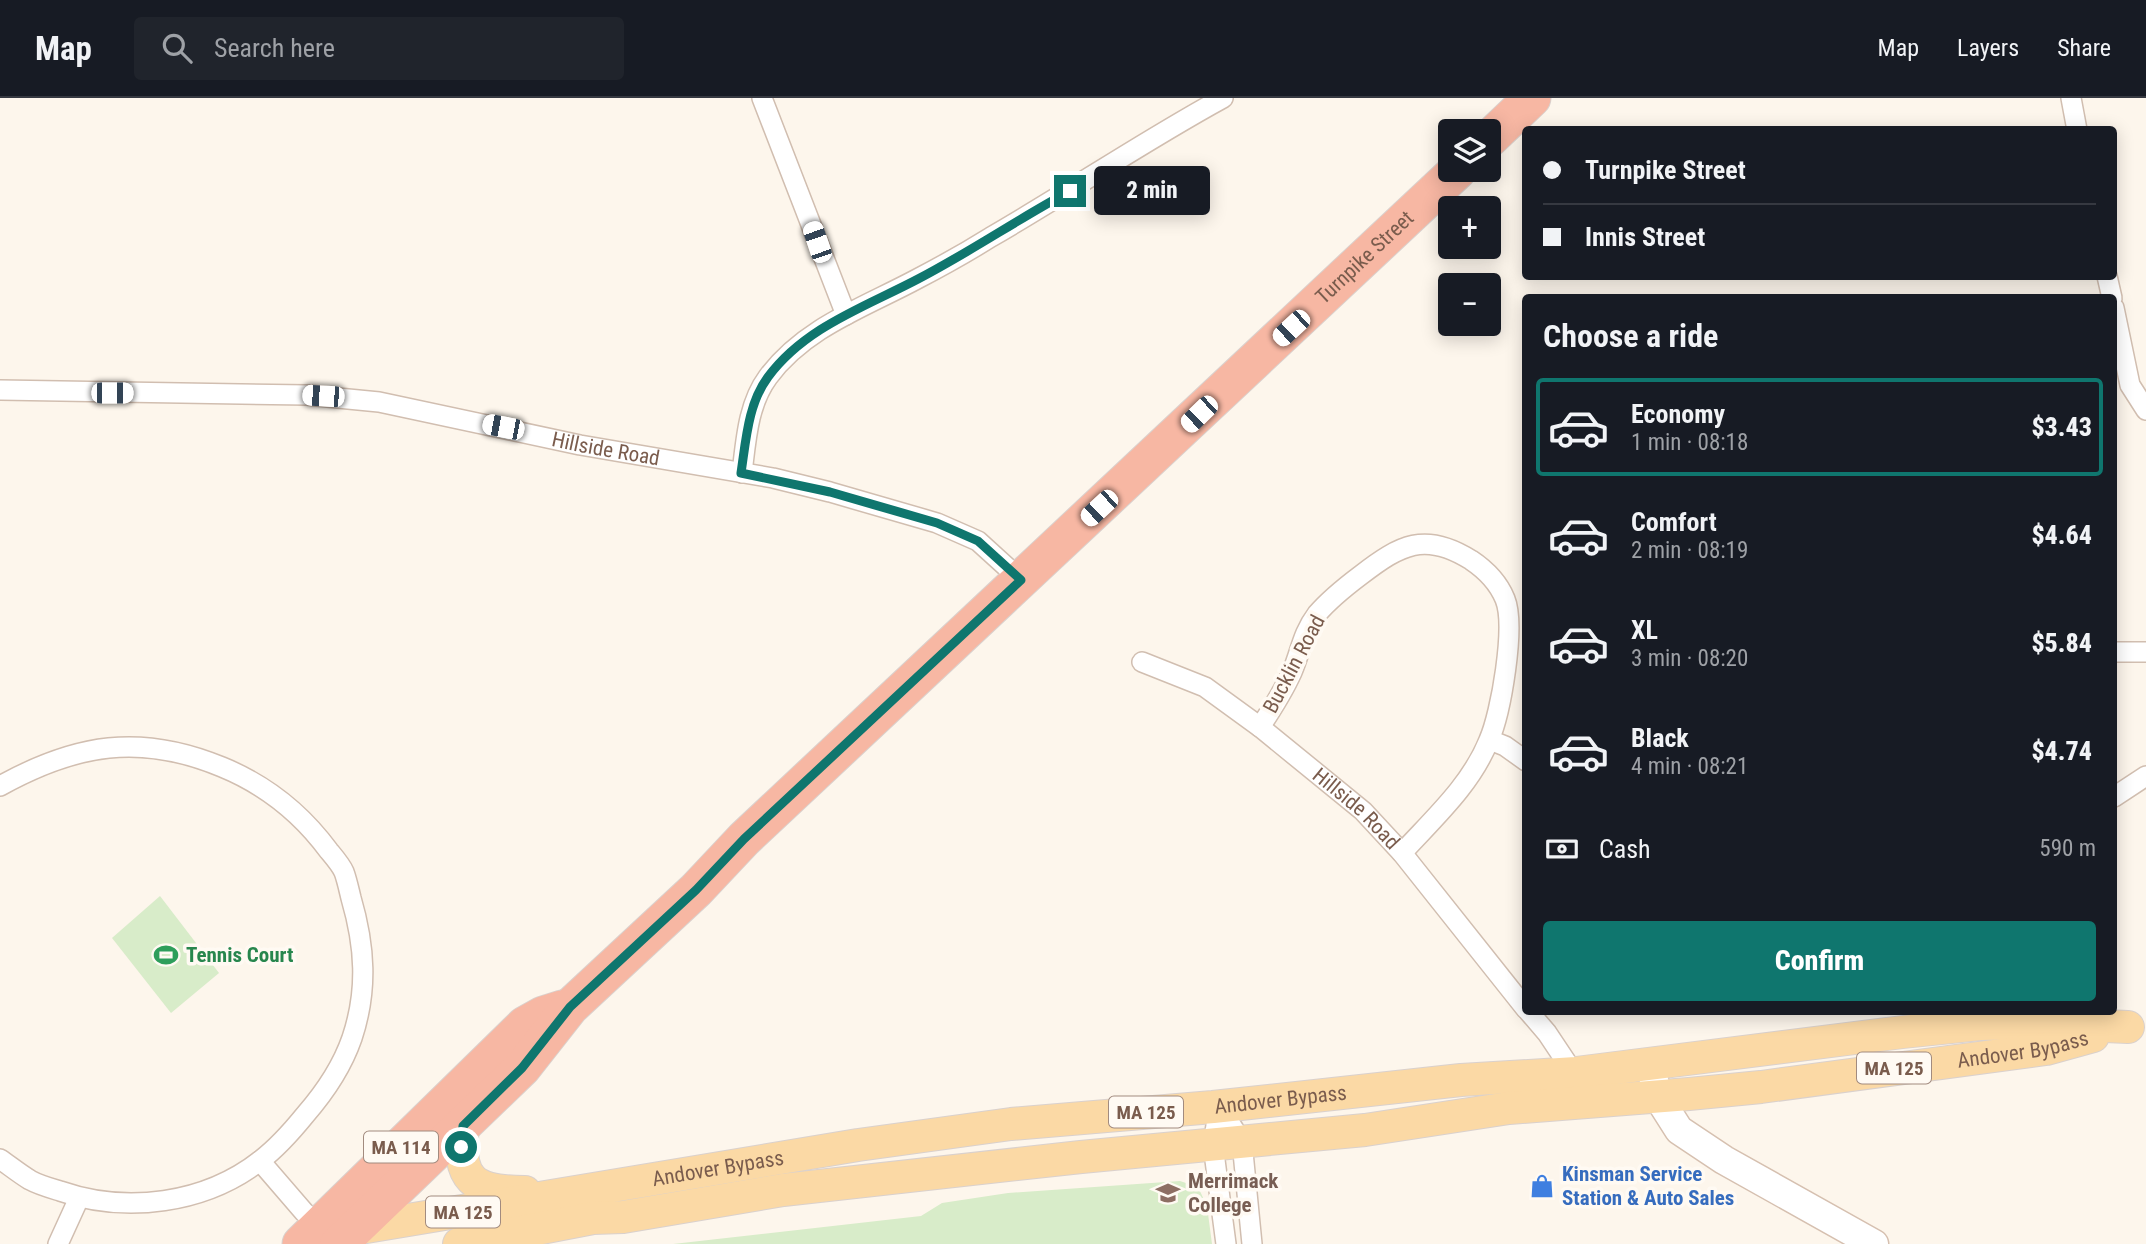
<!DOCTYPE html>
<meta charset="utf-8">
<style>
body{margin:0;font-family:"Roboto Condensed",sans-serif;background:#20242c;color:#f1f3f6;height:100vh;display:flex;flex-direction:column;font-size:26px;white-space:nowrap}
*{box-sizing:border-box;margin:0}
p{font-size:23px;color:#9ea1a6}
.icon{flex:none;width:38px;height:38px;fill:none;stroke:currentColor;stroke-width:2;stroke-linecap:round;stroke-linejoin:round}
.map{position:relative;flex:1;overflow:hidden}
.sheet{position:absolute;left:1522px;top:196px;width:595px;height:721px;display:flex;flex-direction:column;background:#171b24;border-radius:7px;box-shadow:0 4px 18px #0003}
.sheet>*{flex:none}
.banner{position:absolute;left:1522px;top:28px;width:595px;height:154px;border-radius:7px;box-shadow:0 4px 18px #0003;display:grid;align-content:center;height:154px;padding:0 21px;background:#171b24}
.tools{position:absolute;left:1438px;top:21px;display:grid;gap:14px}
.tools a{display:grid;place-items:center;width:63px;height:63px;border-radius:7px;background:#171b24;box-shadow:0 4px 18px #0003;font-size:35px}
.end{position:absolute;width:32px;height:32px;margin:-16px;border:9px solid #0f766e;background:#fff;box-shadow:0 0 0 4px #fff}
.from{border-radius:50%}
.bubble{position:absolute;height:49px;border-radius:7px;background:#171b24;box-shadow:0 4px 18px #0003;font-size:23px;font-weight:800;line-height:49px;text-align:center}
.car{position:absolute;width:21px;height:42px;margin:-21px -10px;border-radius:9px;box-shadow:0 0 5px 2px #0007;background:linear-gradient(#fff 24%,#345 0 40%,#fff 0 76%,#345 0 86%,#fff 0)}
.banner b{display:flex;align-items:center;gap:24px;height:66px;font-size:26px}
.banner b+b{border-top:2px solid #363941}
.banner i{width:18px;height:18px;background:#f1f3f6}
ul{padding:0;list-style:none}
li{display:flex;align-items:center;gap:21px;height:98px;margin:0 14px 10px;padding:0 7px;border:4px solid transparent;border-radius:7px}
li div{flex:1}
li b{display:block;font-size:26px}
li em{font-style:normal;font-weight:800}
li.active{border-color:#0f766e}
li>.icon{width:63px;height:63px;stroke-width:1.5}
h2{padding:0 21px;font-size:32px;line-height:84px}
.pay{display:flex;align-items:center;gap:18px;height:77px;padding:0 21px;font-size:26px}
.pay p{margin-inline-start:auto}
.cta{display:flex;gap:14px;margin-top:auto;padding:14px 21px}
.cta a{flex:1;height:80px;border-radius:7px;background:#0f766e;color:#fff;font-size:28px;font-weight:800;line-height:80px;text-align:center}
header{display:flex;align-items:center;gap:42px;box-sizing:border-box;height:98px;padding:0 35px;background:#171b24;border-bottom:2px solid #363941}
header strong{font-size:33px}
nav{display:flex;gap:38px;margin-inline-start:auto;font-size:24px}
.search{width:490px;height:63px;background:#20242c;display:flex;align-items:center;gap:18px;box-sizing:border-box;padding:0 24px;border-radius:7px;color:#9ea1a6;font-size:26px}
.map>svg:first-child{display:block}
.green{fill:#d8ecc9}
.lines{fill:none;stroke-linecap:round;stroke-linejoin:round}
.street-casing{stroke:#d1beb0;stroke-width:22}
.secondary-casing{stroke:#d6c0b0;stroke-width:31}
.primary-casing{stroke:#dad1cd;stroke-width:34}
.highway-casing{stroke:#dad1cd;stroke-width:39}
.street{stroke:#fff;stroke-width:19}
.secondary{stroke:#fff;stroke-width:28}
.primary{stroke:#fbd9a5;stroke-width:32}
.highway{stroke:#f7b7a3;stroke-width:37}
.route{stroke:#0f766e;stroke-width:9}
.labels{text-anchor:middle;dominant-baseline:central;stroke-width:7;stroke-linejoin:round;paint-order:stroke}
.shield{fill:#fffaf3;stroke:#a28b7f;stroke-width:2}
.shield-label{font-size:19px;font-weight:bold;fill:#7a5c4d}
.street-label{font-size:21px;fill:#7a5c4d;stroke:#fffaf3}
.leisure-label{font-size:21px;font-weight:bold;fill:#27864d;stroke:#fffaf3;text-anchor:start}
.shop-label{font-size:21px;font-weight:bold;fill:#366cbe;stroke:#fffaf3;text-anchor:start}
.education-label{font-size:21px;font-weight:bold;fill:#785e54;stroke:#fffaf3;text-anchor:start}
</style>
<header>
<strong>Map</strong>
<div class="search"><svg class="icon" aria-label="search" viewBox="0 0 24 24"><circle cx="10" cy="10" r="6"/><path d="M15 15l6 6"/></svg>Search here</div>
<nav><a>Map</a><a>Layers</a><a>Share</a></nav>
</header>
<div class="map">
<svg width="2146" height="1146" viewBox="0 0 2146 1146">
<rect width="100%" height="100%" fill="#fdf6ec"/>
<g class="green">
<path d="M160 798 219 875 171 915 112 840Z"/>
<path d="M1180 1083 1198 1089 1207 1108 1212 1146H673L921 1118 942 1105 1008 1095Z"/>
</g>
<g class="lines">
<g class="street-casing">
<g id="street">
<path d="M762 0 846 217"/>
<path d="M2071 0 2077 32"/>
<path d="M2107 178 2112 200"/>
<path d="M2114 210 2130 287 2146 312"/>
<path id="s1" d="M0 292 307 297 379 304 580 347 773 380 830 394 937 425 978 443 1021 482"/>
<path d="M742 375C746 342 748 306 768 279 805 229 865 209 917 181 942 168 967 154 991 139 1069 94 1144 43 1223 0"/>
<path d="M2114 554H2146"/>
<path id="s2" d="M1142 564 1205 589 1260 629 1363 713 1402 755 1526 911"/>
<path d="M1260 629C1272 611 1283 594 1292 574 1301 553 1302 536 1317 516 1330 501 1345 489 1361 477 1400 447 1425 433 1471 462 1486 472 1498 484 1505 501 1516 528 1501 615 1489 642 1471 687 1434 720 1402 755"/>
<path d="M1490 642 1505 648 1526 663"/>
<path d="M0 688C76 646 140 635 222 669 266 687 301 715 329 753 334 759 341 767 344 774 347 782 349 792 351 800 365 848 368 892 352 940 342 969 325 994 305 1017 292 1033 278 1049 261 1062 205 1106 126 1116 60 1093 50 1090 39 1087 30 1082 20 1076 10 1068 0 1061"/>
<path d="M2114 699 2146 678"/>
<path d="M1529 914 1547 935 1577 980"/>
<path d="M260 1063 304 1114 320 1128"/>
<path d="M58 1146 79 1100"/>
<path d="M1226 1146 1213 1047 1219 1008 1242 1044 1252 1146"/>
</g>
</g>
<g class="secondary-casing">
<path id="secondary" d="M1650 966 1658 999 1679 1032 1724 1062 1874 1146"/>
</g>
<g class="primary-casing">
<g id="primary">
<path d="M463 1028C457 1082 472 1094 525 1094"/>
<path id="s3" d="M354 1131 858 1047 1011 1026 1213 1009 1461 982 1576 975 1903 934 1980 926 2036 925 2128 929"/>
<path id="s4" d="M459 1146 593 1120 623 1119 783 1092 1081 1059 1365 1032 1509 1010 1689 996 1761 989 2046 951 2093 938"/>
</g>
</g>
<g class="highway-casing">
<g id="highway">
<path d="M1489 41 1532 0"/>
<path d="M301 1146 525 927 543 917 562 911"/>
<path id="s5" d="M339 1146 522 970 570 909 696 792 744 741 1458 72"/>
</g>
</g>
<use href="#street" class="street"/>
<use href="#secondary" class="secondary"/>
<use href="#primary" class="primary"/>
<use href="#highway" class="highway"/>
</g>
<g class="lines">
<path class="route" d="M461 1049 463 1028 522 970 570 909 696 792 744 741 1021 482 978 443 937 425 830 394 741 375C746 342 748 306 768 279 805 229 865 209 918 181 970 154 1018 121 1070 93"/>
</g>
<defs>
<g id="stadium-bare" transform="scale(1.89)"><path d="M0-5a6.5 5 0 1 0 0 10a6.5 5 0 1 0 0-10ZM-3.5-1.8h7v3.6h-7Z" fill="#2e9e5b" stroke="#fffaf3" stroke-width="2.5" paint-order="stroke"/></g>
<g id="shop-bare" transform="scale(1.89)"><path d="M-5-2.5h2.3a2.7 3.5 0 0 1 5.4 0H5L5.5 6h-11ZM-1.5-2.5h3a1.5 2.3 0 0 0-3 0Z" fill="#3f7fe0" stroke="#fffaf3" stroke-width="2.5" paint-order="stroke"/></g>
<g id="university-bare" transform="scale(1.89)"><path d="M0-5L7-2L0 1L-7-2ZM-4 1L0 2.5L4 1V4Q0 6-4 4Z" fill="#8d6e63" stroke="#fffaf3" stroke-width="2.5" paint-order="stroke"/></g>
</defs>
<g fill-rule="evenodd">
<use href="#stadium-bare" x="166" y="857"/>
<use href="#shop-bare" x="1542" y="1088"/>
<use href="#university-bare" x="1168" y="1095"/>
</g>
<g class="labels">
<g class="shield">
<rect x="1857" y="954.5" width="74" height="31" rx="5"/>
<rect x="1109" y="998.5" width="74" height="31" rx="5"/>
<rect x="364" y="1033.5" width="74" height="31" rx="5"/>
<rect x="426" y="1098.5" width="74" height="31" rx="5"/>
</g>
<g class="shield-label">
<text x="1894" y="970">MA 125</text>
<text x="1146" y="1014">MA 125</text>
<text x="401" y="1049">MA 114</text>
<text x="463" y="1114">MA 125</text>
</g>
<g class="street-label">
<text stroke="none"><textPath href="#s5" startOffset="1424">Turnpike Street</textPath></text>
<text stroke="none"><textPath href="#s1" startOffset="611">Hillside Road</textPath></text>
<text transform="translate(1294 566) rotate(-62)">Bucklin Road</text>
<text stroke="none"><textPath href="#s2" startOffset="262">Hillside Road</textPath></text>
<text stroke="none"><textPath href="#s4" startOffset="1577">Andover Bypass</textPath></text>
<text stroke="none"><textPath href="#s3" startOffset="936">Andover Bypass</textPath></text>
<text stroke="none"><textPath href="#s3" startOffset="369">Andover Bypass</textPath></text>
</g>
<g class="leisure-label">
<text x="186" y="857">Tennis Court</text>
</g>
<g class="shop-label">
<text x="1562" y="1076">Kinsman Service<tspan x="1562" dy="24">Station &amp; Auto Sales</tspan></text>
</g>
<g class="education-label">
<text x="1188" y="1083">Merrimack<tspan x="1188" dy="24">College</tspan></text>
</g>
</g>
</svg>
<div class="tools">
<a><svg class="icon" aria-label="layers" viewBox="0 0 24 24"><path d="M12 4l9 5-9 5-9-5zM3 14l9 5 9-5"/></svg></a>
<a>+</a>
<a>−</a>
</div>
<i class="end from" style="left:461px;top:1049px"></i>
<i class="end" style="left:1070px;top:93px"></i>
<div class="bubble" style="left:1094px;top:68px;width:116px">2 min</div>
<i class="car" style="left:817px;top:144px;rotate:341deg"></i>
<i class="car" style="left:1291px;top:230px;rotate:227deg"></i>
<i class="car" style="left:112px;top:295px;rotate:90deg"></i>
<i class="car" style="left:323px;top:298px;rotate:273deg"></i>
<i class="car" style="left:1199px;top:316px;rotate:226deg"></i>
<i class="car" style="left:503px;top:329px;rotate:281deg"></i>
<i class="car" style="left:1099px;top:410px;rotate:227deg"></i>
<div class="banner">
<b><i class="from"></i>Turnpike Street</b>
<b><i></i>Innis Street</b>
</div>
<section class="sheet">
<h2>Choose a ride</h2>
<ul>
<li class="active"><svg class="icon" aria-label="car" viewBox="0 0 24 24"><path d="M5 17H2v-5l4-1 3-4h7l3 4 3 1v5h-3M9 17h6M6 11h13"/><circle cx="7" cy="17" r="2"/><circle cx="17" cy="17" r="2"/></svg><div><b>Economy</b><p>1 min · 08:18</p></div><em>$3.43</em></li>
<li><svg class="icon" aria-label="car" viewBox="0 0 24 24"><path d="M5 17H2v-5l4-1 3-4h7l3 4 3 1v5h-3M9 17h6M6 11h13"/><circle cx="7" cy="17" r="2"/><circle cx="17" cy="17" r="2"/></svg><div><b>Comfort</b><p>2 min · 08:19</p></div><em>$4.64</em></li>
<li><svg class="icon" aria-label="car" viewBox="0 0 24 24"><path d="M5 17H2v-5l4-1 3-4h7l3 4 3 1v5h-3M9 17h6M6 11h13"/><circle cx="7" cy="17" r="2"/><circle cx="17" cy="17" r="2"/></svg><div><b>XL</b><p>3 min · 08:20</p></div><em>$5.84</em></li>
<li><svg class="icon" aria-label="car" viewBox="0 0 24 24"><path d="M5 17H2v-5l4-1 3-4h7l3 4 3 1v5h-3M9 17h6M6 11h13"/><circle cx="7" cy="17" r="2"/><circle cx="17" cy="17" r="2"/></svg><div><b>Black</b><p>4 min · 08:21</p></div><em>$4.74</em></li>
</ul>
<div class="pay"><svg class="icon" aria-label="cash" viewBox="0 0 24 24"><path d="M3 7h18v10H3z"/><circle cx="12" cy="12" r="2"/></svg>Cash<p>590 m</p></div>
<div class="cta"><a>Confirm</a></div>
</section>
</div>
